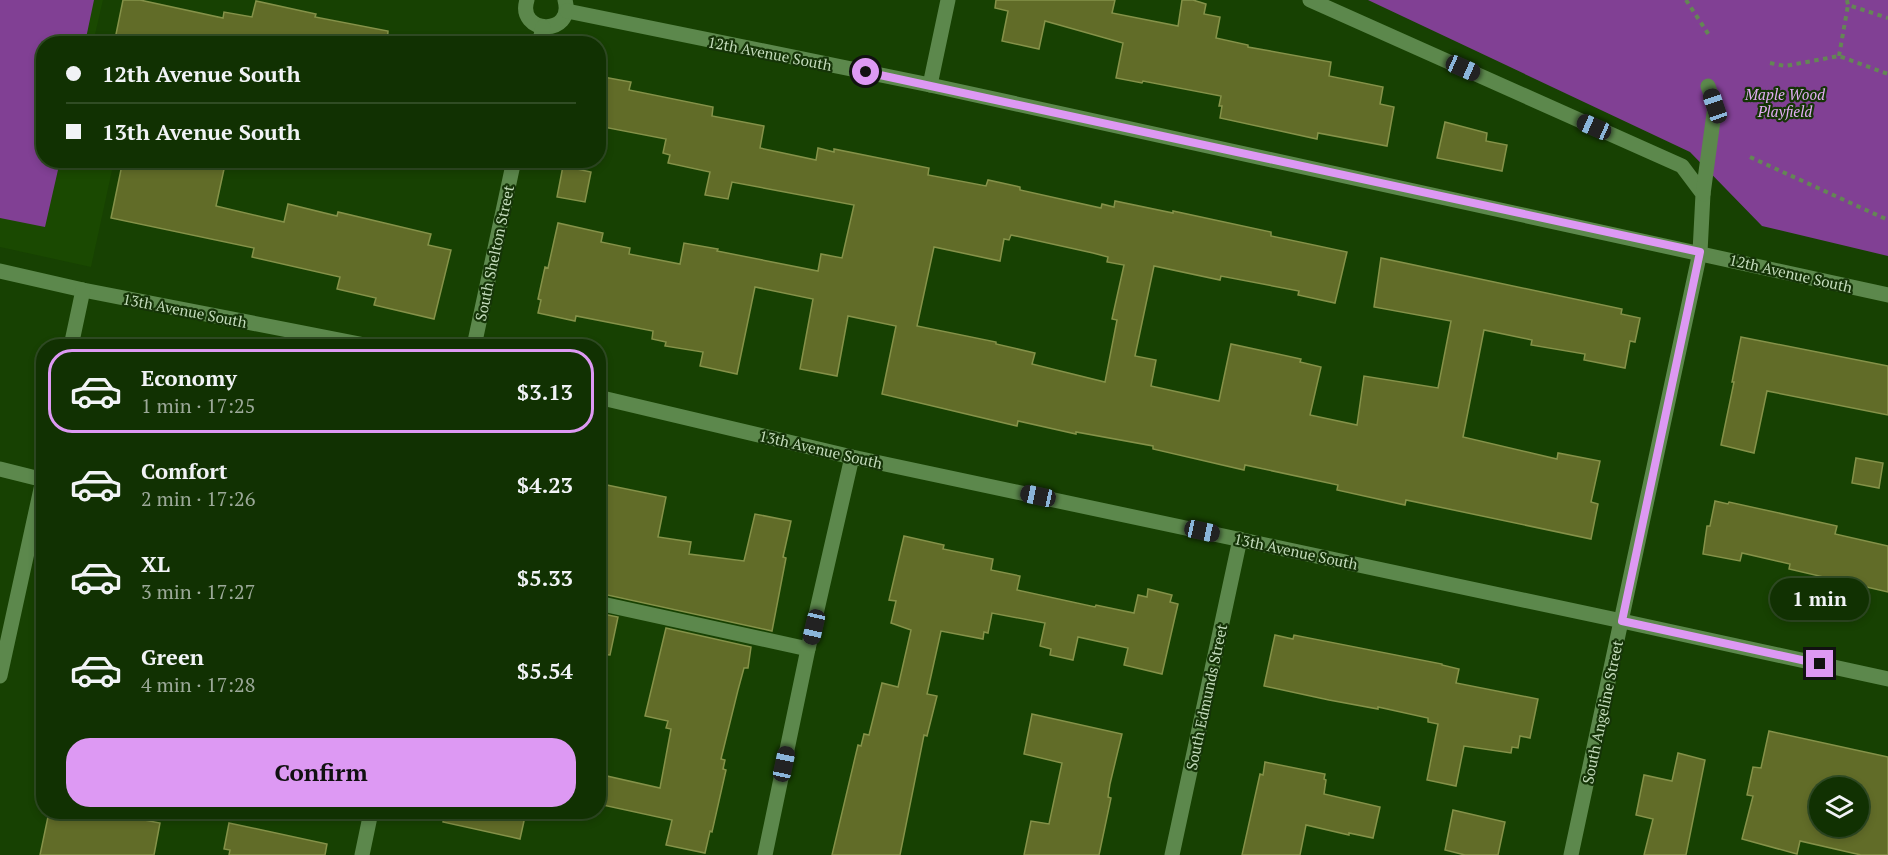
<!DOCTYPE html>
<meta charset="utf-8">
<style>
body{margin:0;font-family:"PT Serif",serif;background:#1a390c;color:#f1f3f6;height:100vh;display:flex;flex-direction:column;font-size:22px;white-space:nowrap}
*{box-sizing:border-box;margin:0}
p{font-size:20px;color:#9ca999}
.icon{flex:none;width:33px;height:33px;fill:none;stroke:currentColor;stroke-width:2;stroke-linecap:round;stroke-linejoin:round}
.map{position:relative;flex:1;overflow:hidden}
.sheet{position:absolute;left:36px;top:339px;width:570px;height:480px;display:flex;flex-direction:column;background:#113102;border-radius:24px;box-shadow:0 3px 9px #0003,0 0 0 2px #304c24}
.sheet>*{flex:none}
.banner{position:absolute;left:36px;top:36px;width:570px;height:132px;border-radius:24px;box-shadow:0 3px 9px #0003,0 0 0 2px #304c24;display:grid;align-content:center;height:132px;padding:0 30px;background:#113102}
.controls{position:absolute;left:1809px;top:777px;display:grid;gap:12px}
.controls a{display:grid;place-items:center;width:60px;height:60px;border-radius:50%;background:#113102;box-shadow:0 3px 9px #0003,0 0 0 2px #304c24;font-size:30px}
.end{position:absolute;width:27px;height:27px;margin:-14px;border:8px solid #dd99f3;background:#111;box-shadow:0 0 0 3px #111}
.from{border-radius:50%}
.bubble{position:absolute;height:42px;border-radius:21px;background:#113102;box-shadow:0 3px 9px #0003,0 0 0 2px #304c24;font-size:20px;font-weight:700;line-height:42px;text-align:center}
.car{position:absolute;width:18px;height:36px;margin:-18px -9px;border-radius:8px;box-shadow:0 0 4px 2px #0007;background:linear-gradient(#222 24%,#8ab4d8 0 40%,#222 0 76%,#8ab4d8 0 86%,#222 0)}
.banner b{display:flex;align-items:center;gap:21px;height:57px;font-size:22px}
.banner b+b{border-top:2px solid #304c24}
.banner i{width:15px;height:15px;background:#f1f3f6}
ul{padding:10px 0 0;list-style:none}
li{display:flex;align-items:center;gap:18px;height:84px;margin:0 12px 9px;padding:0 18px;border:3px solid transparent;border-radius:24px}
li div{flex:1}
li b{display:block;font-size:22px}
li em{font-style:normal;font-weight:700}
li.selected{border-color:#dd99f3}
li>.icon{width:54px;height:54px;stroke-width:1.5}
.primary-button{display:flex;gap:12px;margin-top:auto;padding:12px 30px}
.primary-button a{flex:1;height:69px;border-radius:24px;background:#dd99f3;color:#111;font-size:24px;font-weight:700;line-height:69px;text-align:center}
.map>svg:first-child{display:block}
.built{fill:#1a4901}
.green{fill:#814094}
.building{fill:#616c28;stroke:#859249;stroke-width:1.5;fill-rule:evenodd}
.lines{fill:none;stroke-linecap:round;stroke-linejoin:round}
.path{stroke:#648655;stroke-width:4;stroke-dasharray:4.5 4.5;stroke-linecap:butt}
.minor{stroke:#5c884c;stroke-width:15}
.route{stroke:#dd99f3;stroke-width:8}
.labels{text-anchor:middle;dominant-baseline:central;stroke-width:4.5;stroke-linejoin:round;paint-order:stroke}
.street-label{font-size:15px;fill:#c3dbbb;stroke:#153407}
.park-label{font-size:15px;font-style:italic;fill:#e2adf3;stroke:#153407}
</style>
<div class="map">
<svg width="1888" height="855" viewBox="0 0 1888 855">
<rect width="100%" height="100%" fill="#174102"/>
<path class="built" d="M0 0H103L93 43 44 44V160L114 161 91 267 0 247Z"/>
<g class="green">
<path d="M0 0H94L85 43 44 44V160L60 161 45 227 0 218Z"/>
<path d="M1368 0H1888V256L1762 226 1690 152Z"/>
</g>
<g class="building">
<path d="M123 0H140L223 18 224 12 252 17 256 1 316 14 315 17 388 31 387 44H114Z"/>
<path d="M996 0H1115L1112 13 1178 26 1182 0H1193L1206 4 1204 14 1220 17 1216 38 1248 45V47L1331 62 1329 76 1383 87 1380 104 1394 107 1387 146 1318 133 1317 139 1220 118 1222 106H1219L1221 96 1143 81 1142 83 1116 78 1123 43 1045 21 1039 49 1002 41 1008 11 995 8Z"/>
<path d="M598 76 631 82 629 90 713 107 712 116 764 126 760 148 816 160 818 148 834 152V149L929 168 928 175 986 186 988 180 1020 187V190L1101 208 1102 204 1114 207 1115 201 1173 213V211L1271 232V236L1347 252 1335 303 1298 295 1299 291 1221 276 1220 280 1154 266 1135 356 1156 360 1151 386 1219 401 1231 344 1301 359 1300 362 1321 367 1310 415 1357 425 1364 376 1438 388 1451 321 1374 307 1381 258 1622 309 1621 314 1640 318 1635 342 1630 341 1625 368 1584 360 1585 354 1531 345 1532 340 1484 330 1463 437 1557 459 1558 453 1600 461 1591 502 1598 504 1591 539 1406 500 1405 505 1337 490 1338 485 1245 465 1244 470 1153 449V446L1076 432V434L1018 421 1017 426 882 394 896 326 848 316 837 376 800 369 813 299 755 287 737 374 700 366 703 352 665 346 666 342 652 339 653 331 576 316 575 321 538 313 541 300 538 299 545 267 548 268 558 223 603 233 601 242 630 248 629 254 680 264 684 243 718 249 717 251 818 271 821 254 842 258 854 205 732 182 728 199 705 195 710 172 668 163 670 155 663 153 666 139 598 126ZM1011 235 1093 253 1108 257 1107 262 1124 265 1112 319 1117 320 1105 382 1032 364 1035 353 996 344V342L917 326 934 247 1000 261 1004 239 1009 240Z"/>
<path d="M1445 122 1487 133 1486 141 1507 145 1502 171 1437 158Z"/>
<path d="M123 160H226L216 206 284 222 288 204 337 216 338 212 431 234 428 245 451 250 434 319 374 305 376 298 337 289 340 277 252 257 254 248 111 218Z"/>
<path d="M563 166 591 172 585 202 557 197Z"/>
<path d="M1741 337 1888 366V415L1767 391 1754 453 1721 445 1734 382H1732Z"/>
<path d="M1856 458 1883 463 1879 488 1852 483Z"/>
<path d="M602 484 666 497 658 537 691 542 689 554 744 561 755 514 791 521 783 557 786 558 772 631 598 593V501Z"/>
<path d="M1715 501 1728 504 1729 502 1837 526 1835 534 1888 546V592L1789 569 1790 564 1742 553 1740 561 1703 554 1707 526H1710Z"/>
<path d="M904 536 944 545 943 549 993 559 991 570 1020 576 1017 590 1095 607 1096 605 1134 613 1138 595 1147 597 1148 589 1172 595 1170 602 1178 604 1162 674 1124 665 1128 648 1078 637 1073 660 1050 655 1051 649 1040 646 1045 623 992 613 988 633 984 632 983 639 941 631 927 694 937 696 927 736 924 735 900 855H832L858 745 861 746 864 734 869 735 882 683 898 687 911 630 891 623 896 601 889 600Z"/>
<path d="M598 613 618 617 610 655 598 654Z"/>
<path d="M666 628 751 647 748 668H744L738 690 721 759 725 760 723 769 726 770 712 832 710 831 705 853 666 845 672 820 598 804V774L660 788 671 729 666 728 668 721 645 716Z"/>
<path d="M1275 635 1293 639 1294 635 1442 664V665L1459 669 1456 683 1538 699 1530 738 1520 736 1518 748 1512 747 1511 753 1464 746 1456 786 1427 780 1438 724 1428 722V718L1378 707V709L1329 700 1264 686Z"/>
<path d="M1032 714 1122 734 1110 784 1108 797 1111 798 1099 855H1024L1031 821 1049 824 1062 763 1024 754Z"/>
<path d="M1769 731 1888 757V855H1861L1800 841 1797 854 1742 839 1753 796 1747 795 1753 767 1761 768ZM1820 788H1858V826H1820Z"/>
<path d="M1678 753 1705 760 1686 855H1644L1653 819 1636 815 1644 775 1672 781Z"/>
<path d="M1265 762 1325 774 1324 779 1326 780 1324 794 1380 807 1373 838 1349 833V835L1306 825 1300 855H1242L1260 774 1263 775Z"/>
<path d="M1453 810 1505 822 1498 855H1465L1445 850Z"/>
<path d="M49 812H103L160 823 154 855H40Z"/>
<path d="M445 812H526L520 839 443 822Z"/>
<path d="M229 823 327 844 325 855H229L230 850 224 849Z"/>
</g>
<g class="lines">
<g class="path">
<path d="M1686 0 1709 35"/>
<path d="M1847 0 1848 5 1888 18"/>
<path d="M1839 56 1848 5"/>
<path d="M1770 63 1785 66 1839 56 1888 74"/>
<path d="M1750 157 1888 220"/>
</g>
<g class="minor">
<path d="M527 0C516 34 575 37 565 0"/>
<path d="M1310 0 1682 166 1703 194 1700 252 1571 855"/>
<path d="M567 11 930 85 1888 295"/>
<path d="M539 44 543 27"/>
<path d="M930 85 948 0"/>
<path d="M1703 194 1715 106 1708 86"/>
<path d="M0 271 83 290 370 346"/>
<path d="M71 346 83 290"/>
<path d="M474 346 514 160"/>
<path d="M598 397 852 457 1622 621 1888 679"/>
<path d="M0 469 44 480"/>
<path d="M598 603 808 649"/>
<path d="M0 676 44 475"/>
<path d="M362 855 371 812"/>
<path d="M765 855 808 649 852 457"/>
<path d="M1172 855 1240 539"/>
</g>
</g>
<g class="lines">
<path class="route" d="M866 72 1700 252 1622 621 1820 664"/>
</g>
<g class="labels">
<g class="street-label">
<text transform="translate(770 53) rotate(11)">12th Avenue South</text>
<text transform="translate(494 253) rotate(-78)">South Shelton Street</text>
<text transform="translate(1791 273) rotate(13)">12th Avenue South</text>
<text transform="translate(185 310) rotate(11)">13th Avenue South</text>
<text transform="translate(821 449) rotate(13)">13th Avenue South</text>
<text transform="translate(1296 551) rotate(12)">13th Avenue South</text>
<text transform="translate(1206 697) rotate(-78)">South Edmunds Street</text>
<text transform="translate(1602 712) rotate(-78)">South Angeline Street</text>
</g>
<g class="park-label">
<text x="1785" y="94">Maple Wood<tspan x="1785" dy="17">Playfield</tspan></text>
</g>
</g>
</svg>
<div class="controls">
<a><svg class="icon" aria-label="layers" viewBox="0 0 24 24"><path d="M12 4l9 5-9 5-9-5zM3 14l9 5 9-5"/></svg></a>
</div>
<i class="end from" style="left:866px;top:72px"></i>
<i class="end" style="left:1820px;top:664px"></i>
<div class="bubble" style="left:1770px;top:578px;width:99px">1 min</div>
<i class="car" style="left:1463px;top:68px;rotate:114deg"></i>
<i class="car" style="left:1715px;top:106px;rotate:341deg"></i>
<i class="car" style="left:1594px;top:127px;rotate:294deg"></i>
<i class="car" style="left:1038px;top:496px;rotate:282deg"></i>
<i class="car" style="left:1202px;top:531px;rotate:102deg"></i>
<i class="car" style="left:814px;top:627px;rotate:193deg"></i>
<i class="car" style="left:784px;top:764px;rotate:12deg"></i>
<div class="banner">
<b><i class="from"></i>12th Avenue South</b>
<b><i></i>13th Avenue South</b>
</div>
<section class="sheet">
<ul>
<li class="selected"><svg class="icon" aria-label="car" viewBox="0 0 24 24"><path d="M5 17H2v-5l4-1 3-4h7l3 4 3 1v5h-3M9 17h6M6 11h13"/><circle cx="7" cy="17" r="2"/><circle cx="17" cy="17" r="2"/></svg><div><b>Economy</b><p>1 min · 17:25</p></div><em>$3.13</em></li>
<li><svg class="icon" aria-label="car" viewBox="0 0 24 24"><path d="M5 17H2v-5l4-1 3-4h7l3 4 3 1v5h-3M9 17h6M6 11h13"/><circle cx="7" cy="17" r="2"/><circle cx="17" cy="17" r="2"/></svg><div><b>Comfort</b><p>2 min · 17:26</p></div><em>$4.23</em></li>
<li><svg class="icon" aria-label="car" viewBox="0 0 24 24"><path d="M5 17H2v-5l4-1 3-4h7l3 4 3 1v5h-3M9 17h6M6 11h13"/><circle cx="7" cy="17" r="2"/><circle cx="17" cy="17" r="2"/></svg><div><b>XL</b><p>3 min · 17:27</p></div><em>$5.33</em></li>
<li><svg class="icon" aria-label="car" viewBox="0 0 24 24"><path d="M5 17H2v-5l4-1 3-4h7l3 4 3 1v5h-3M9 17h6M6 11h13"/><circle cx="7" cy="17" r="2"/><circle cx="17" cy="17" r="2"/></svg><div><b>Green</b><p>4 min · 17:28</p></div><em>$5.54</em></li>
</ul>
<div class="primary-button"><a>Confirm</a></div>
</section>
</div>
